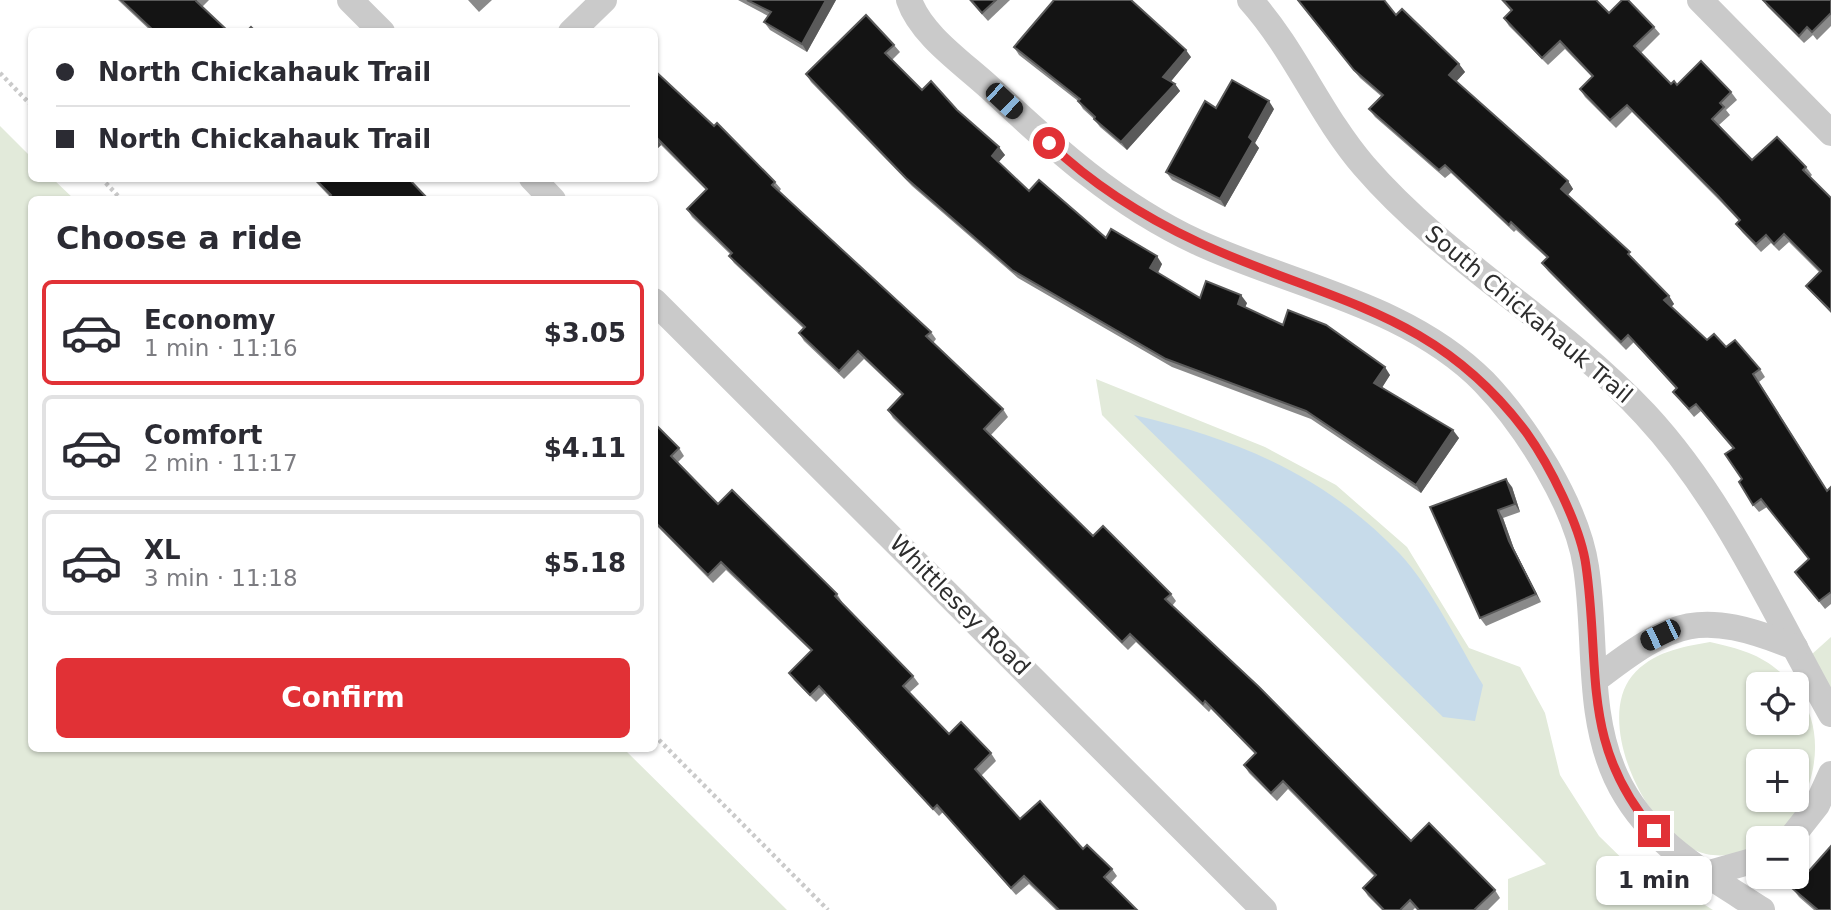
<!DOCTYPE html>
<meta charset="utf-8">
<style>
body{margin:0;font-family:"DejaVu Sans",sans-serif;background:#f2f2f3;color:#2b2b33;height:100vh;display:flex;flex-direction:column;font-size:26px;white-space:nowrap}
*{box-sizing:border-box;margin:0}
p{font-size:23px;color:#7c7c81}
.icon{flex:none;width:38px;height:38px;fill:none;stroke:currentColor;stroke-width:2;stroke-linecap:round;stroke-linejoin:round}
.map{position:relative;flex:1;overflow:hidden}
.drawer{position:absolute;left:28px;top:196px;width:630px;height:556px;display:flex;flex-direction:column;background:#fff;border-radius:10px;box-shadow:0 2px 5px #0004}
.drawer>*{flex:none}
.banner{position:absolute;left:28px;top:28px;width:630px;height:154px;border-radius:10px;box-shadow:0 2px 5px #0004;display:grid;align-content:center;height:154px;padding:0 28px;background:#fff}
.controls{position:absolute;left:1746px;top:672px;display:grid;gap:14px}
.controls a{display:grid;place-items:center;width:63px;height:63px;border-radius:10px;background:#fff;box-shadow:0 2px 5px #0004;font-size:35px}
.end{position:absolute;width:32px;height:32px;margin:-16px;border:9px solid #e13136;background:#fff;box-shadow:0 0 0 4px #fff}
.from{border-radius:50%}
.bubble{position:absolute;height:49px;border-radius:10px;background:#fff;box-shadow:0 2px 5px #0004;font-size:23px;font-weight:800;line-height:49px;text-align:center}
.car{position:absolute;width:21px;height:42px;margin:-21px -10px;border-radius:9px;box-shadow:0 0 5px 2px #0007;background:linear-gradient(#222 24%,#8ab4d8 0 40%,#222 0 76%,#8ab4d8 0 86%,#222 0)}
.banner b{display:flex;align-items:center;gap:24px;height:66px;font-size:26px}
.banner b+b{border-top:2px solid #e1e1e2}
.banner i{width:18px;height:18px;background:#2b2b33}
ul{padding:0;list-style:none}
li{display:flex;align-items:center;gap:21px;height:105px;margin:0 14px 10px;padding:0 14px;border:4px solid #e1e1e2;border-radius:10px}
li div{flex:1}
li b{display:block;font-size:26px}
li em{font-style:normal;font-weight:800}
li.current{border-color:#e13136}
li>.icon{width:63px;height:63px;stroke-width:1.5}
h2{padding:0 28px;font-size:32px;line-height:84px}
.cta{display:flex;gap:14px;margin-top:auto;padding:14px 28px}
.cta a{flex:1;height:80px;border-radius:10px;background:#e13136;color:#fff;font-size:28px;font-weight:800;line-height:80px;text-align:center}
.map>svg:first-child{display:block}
.green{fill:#e2eada;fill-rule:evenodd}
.water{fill:#c7dbea}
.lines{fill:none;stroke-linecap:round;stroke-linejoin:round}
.path{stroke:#cacaca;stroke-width:4.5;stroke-dasharray:3.5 3.5;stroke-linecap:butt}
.minor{stroke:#cacaca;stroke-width:26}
.wall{fill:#8a8a8a}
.shaded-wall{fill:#5a5a5a}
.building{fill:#141414;stroke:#5a5a5a;stroke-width:2}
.route{stroke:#e13136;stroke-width:9}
.labels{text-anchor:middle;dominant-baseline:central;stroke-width:7;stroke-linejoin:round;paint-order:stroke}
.street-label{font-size:23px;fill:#2d2d2d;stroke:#fff}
</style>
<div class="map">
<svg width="1831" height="910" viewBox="0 0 1831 910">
<rect width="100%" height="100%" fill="#fff"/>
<g class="green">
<path d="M0 126 31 157 32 178 53 179 74 199 32 200V749H624L787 910H0Z"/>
<path d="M1096 379 1265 447 1336 485 1407 547 1469 648 1520 667 1545 713 1560 775 1599 836 1644 880 1697 900 1713 910H1508V879L1546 864 1102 415Z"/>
<path d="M1831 637V689L1811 655Z"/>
<path d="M1710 642C1745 650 1767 656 1792 684H1759V723H1797V691C1831 736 1813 802 1776 838H1759V848C1741 853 1725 858 1706 854 1650 841 1593 724 1632 676 1652 652 1681 647 1710 642ZM1759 761H1797V800H1759Z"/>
</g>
<path class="water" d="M1134 415C1237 439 1325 475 1400 554 1431 587 1459 645 1483 685L1475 721 1443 717Z"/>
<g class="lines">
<g class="path">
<path d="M0 73 32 106"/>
<path d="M101 178 122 200"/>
<path d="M654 735 828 910"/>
</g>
<g class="minor">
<path d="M350 0 382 32"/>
<path d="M909 0C921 35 963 63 990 88 1054 148 1117 205 1197 242 1293 286 1408 305 1484 382 1526 426 1577 506 1586 567 1597 636 1586 712 1616 777 1646 842 1705 873 1762 910"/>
<path d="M1250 0C1295 50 1320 115 1364 166 1446 261 1559 322 1645 414 1725 500 1774 613 1831 714"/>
<path d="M1700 0 1831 133"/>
<path d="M571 32 604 0"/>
<path d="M532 178 553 200"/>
<path d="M654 301 1264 910"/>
<path d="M1595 680C1674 619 1699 609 1795 647"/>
<path d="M1791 838 1817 805 1831 774"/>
<path d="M1706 874 1759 859"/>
</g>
</g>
<g class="wall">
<path d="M118 0H209L202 7 229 32H152Z"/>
<path d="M468 0H492L479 12Z"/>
<path d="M738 0H836L807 52 770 30 764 22 768 16Z"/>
<path d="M969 0H1010L988 21Z"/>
<path d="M1297 0H1384L1396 15 1459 64 1465 72 1456 81 1568 181 1573 189 1568 195 1635 260V261L1669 296 1674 304 1671 307 1707 340 1726 347 1760 369 1765 377 1759 382 1827 490 1831 487V604L1825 609 1795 572 1809 559 1767 507 1759 512 1753 505 1742 479 1733 449 1701 411 1694 417 1673 392 1676 389 1634 342 1626 350 1548 271 1542 263 1547 258 1516 230 1514 232 1451 173 1445 178 1375 117 1369 109 1381 96 1360 78Z"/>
<path d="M1501 0H1596L1609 13 1654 27 1660 34 1641 53 1671 84 1731 92 1737 100 1726 110 1730 115 1719 125 1752 160 1806 167 1812 175 1810 177 1831 198V313L1812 293 1806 286 1819 272 1789 242 1779 251 1771 243 1761 252 1742 232 1736 224 1739 221 1722 203 1632 112 1616 128 1585 97 1580 89 1592 77 1565 49 1548 65 1509 26 1504 18 1511 11Z"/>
<path d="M1763 0H1831V26L1817 40 1813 35 1804 43 1767 6Z"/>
<path d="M894 45 900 52 892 60 922 90 957 110 1005 155 998 162 1029 191 1106 238 1162 264 1158 273 1200 298 1247 303 1245 307 1390 375 1382 387 1459 438 1421 493 1311 419 1172 367 1018 278 912 186 811 82 806 74Z"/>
<path d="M1014 47 1191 57 1171 81 1175 84 1180 91 1127 150 1100 127 1094 119 1083 109 1078 101 1019 55Z"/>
<path d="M654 70 714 126 775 182 781 189 779 192 931 332 936 339 933 343 1003 409 1008 417 991 435 1093 536 1171 594 1176 601 1172 606 1411 841 1495 890 1500 898 1488 910H1417L1415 908 1413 910H1382L1368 896 1363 888 1375 877 1288 789 1277 801 1249 773 1244 765 1255 754 1211 709 1209 712 1136 642 1128 650 893 418 888 410 902 395 864 359 844 379 804 341 799 333 803 328 734 263 729 256 730 254 692 217 687 209 706 190 661 145 654 152Z"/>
<path d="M1216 108 1274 109 1255 143 1259 148 1225 207 1172 180 1166 172Z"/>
<path d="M312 178H408L330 197Z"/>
<path d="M654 423 679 448 684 456 678 462 718 504 837 594 842 602H841L913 676 919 684 909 693 949 734 991 753 996 761 981 776 1020 819 1083 849 1112 869 1117 876 1110 884 1137 910H1056L1029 884 1016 895 943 812 939 816 825 693 816 702 794 680 789 673 811 651 726 570 713 583 654 523Z"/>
<path d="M1512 487 1520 512 1503 518 1514 549 1541 602 1486 626 1480 618 1430 507Z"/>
<path d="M1793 889 1831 910H1814L1799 897Z"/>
</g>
<g class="shaded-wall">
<path d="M826 0H836L807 52 802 44Z"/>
<path d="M1186 50 1191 57 1168 85 1163 77Z"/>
<path d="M1459 64 1465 72 1455 83 1449 75Z"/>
<path d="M1175 84 1180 91 1127 150 1121 142Z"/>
<path d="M1269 101 1274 109 1255 143 1259 148 1225 207 1220 199 1249 137Z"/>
<path d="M656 137 661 145 654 152V138Z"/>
<path d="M999 147 1005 155 997 164 992 156Z"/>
<path d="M1568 181 1573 189 1566 197 1561 189Z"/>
<path d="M1157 256 1162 264 1156 276 1150 268Z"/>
<path d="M1241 295 1247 303 1243 312 1238 304Z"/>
<path d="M1669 296 1674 304 1670 308 1664 300Z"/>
<path d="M1385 367 1390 375 1380 391 1374 383Z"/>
<path d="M1453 430 1459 438 1421 493 1416 485Z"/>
<path d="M1506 479 1512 487 1520 512 1515 504Z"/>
<path d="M1498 510 1503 518 1514 549 1541 602 1536 594 1509 541Z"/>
</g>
<g class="building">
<path d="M121 0H196V1L229 32H155Z"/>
<path d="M747 0H826L802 44 764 22 771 12Z"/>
<path d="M971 0H996L982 13Z"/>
<path d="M1054 0H1131L1186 50 1163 77 1175 84 1121 142 1094 119 1095 117 1078 101 1080 99 1014 47Z"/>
<path d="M1298 0H1384L1396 15 1402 9 1459 64 1449 75 1568 181 1561 189 1630 252 1628 254 1669 296 1664 300 1707 340 1714 334 1726 347 1735 340 1760 369 1753 374 1827 491 1831 487V592L1819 601 1795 572 1809 559 1761 499 1753 505 1739 482 1742 479 1725 454 1734 448 1696 404 1689 409 1673 392 1677 388 1628 335 1621 342 1542 263 1548 257 1511 222 1509 225 1445 165 1439 170 1369 109 1383 95 1354 70Z"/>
<path d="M1503 0H1596L1609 13 1622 0H1628L1654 27 1634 46 1671 84 1674 81 1677 85 1701 61 1731 92 1720 103 1724 107 1712 119 1752 160 1777 137 1806 167 1803 170 1831 198V311L1806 286 1821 271 1784 234 1774 244 1766 235 1756 244 1736 224 1740 220 1717 195 1627 105 1610 120 1580 89 1593 76 1560 41 1542 58 1504 18 1512 10Z"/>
<path d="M1763 0H1831V13L1812 32 1807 27 1799 36Z"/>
<path d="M866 15 894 45 885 53 922 90 931 81 957 110 999 147 992 156 1029 191 1039 180 1106 238 1111 229 1157 256 1150 268 1200 298 1206 281 1241 295 1238 304 1283 325 1288 310 1326 325 1385 367 1374 383 1453 430 1416 485 1306 411 1166 359 1012 270 906 178 806 74Z"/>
<path d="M251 27 256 32H246Z"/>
<path d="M654 70 714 126 717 123 775 182 772 185 931 332 926 336 1003 409 984 429 1093 536 1103 526 1171 594 1165 599 1259 687 1411 841 1429 823 1495 890 1474 910H1419L1410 900 1400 910H1384L1363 888 1376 875 1283 781 1271 793 1244 765 1256 753 1205 701 1203 704 1130 634 1122 642 888 410 903 394 858 351 839 371 799 333 805 327 729 256 732 253 687 209 707 189 656 137 654 138Z"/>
<path d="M1232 80 1269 101 1249 137 1253 141 1220 199 1166 172 1205 101 1216 108Z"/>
<path d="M314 178H408L429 200H329L328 198 331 195Z"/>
<path d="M654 423 679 448 671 456 718 504 732 490 837 594 835 596 913 676 903 686 949 734 961 722 991 753 975 769 1020 819 1040 801 1083 849 1087 845 1112 869 1104 877 1137 910H1059L1024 876 1011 888 937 805 933 809 819 686 810 695 789 673 812 650 721 562 708 575 654 521Z"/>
<path d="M1506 479 1515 504 1498 510 1509 541 1536 594 1480 618 1430 507Z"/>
<path d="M1831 846V910H1818L1793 889Z"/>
</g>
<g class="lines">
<path class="route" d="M1049 143C1092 184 1144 217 1198 242 1327 302 1434 309 1526 432 1549 464 1581 527 1586 566 1601 670 1580 744 1654 831"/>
</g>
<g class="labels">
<g class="street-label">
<text transform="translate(1529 314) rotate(40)">South Chickahauk Trail</text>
<text transform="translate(960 605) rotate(45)">Whittlesey Road</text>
</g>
</g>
</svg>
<div class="controls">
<a><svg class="icon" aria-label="locate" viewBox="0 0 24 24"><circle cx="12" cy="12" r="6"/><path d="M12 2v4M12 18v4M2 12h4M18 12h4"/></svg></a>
<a>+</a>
<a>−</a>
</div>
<i class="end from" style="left:1049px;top:143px"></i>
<i class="end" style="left:1654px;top:831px"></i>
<div class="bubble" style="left:1596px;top:856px;width:116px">1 min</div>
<i class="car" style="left:1004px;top:101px;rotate:133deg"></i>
<i class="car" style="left:1660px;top:635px;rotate:244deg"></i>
<div class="banner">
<b><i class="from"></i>North Chickahauk Trail</b>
<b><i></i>North Chickahauk Trail</b>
</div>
<section class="drawer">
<h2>Choose a ride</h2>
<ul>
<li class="current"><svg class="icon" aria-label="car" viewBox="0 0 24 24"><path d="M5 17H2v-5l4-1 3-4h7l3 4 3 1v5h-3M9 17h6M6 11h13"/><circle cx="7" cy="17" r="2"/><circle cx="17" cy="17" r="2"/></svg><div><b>Economy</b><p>1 min · 11:16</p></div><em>$3.05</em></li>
<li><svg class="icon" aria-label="car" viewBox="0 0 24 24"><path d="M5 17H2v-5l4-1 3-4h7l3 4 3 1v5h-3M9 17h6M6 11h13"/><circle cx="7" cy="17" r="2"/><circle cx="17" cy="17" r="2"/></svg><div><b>Comfort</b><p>2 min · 11:17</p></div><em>$4.11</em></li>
<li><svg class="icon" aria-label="car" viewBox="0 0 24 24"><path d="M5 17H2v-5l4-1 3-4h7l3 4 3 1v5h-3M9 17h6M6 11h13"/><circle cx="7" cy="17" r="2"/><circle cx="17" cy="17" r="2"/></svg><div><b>XL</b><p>3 min · 11:18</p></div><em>$5.18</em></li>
</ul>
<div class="cta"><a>Confirm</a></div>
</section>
</div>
